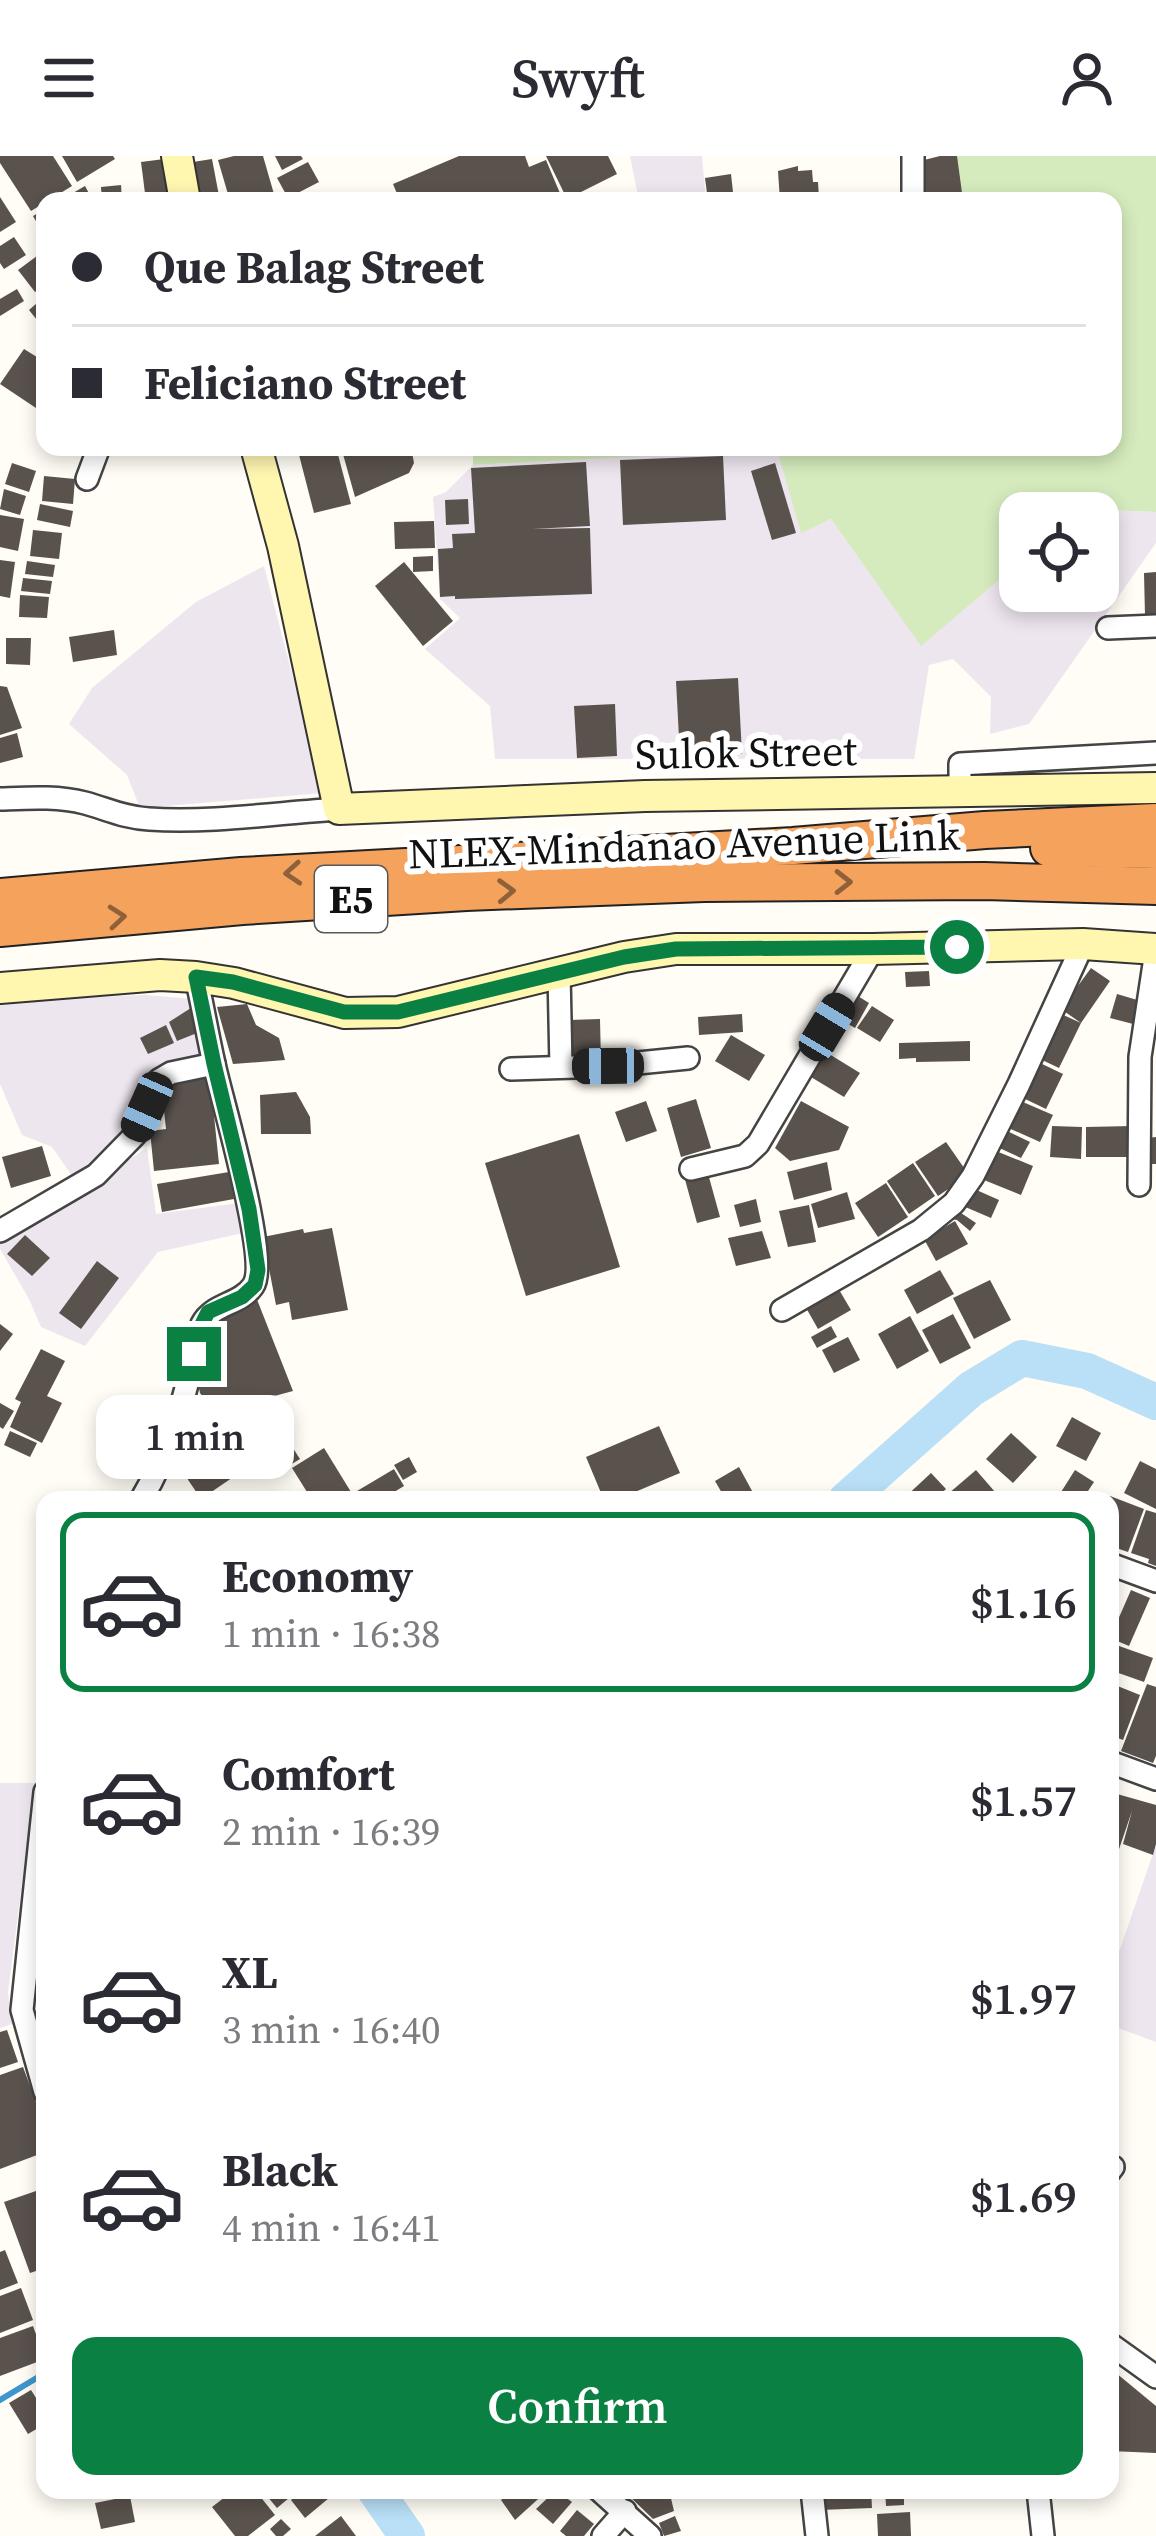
<!DOCTYPE html>
<meta charset="utf-8">
<style>
body{margin:0;font-family:"Source Serif 4",serif;background:#f2f2f3;color:#2b2b33;height:100vh;display:flex;flex-direction:column;font-size:45px;white-space:nowrap}
*{box-sizing:border-box;margin:0}
p{font-size:39px;color:#7c7c81}
.icon{flex:none;width:66px;height:66px;fill:none;stroke:currentColor;stroke-width:2;stroke-linecap:round;stroke-linejoin:round}
.map{position:relative;flex:1;overflow:hidden}
.panel{position:absolute;left:36px;top:1335px;width:1083px;height:1008px;display:flex;flex-direction:column;background:#fff;border-radius:24px;box-shadow:0 6px 18px #0003}
.panel>*{flex:none}
.guide{position:absolute;left:36px;top:36px;width:1086px;height:264px;border-radius:24px;box-shadow:0 6px 18px #0003;display:grid;align-content:center;height:264px;padding:0 36px;background:#fff}
.buttons{position:absolute;left:999px;top:336px;display:grid;gap:24px}
.buttons a{display:grid;place-items:center;width:120px;height:120px;border-radius:24px;background:#fff;box-shadow:0 6px 18px #0003;font-size:60px}
.end{position:absolute;width:54px;height:54px;margin:-27px;border:15px solid #0b8043;background:#fff;box-shadow:0 0 0 6px #fff}
.from{border-radius:50%}
.bubble{position:absolute;height:84px;border-radius:24px;background:#fff;box-shadow:0 6px 18px #0003;font-size:39px;font-weight:600;line-height:84px;text-align:center}
.car{position:absolute;width:36px;height:72px;margin:-36px -18px;border-radius:15px;box-shadow:0 0 9px 3px #0007;background:linear-gradient(#222 24%,#8ab4d8 0 40%,#222 0 76%,#8ab4d8 0 86%,#222 0)}
.guide b{display:flex;align-items:center;gap:42px;height:114px;font-size:45px}
.guide b+b{border-top:3px solid #e1e1e2}
.guide i{width:30px;height:30px;background:#2b2b33}
ul{padding:21px 0 0;list-style:none}
li{display:flex;align-items:center;gap:36px;height:180px;margin:0 24px 18px;padding:0 12px;border:6px solid transparent;border-radius:24px}
li div{flex:1}
li b{display:block;font-size:45px}
li em{font-style:normal;font-weight:600}
li.current{border-color:#0b8043}
li>.icon{width:108px;height:108px;stroke-width:1.5}
.primary-button{display:flex;gap:24px;margin-top:auto;padding:24px 36px}
.primary-button a{flex:1;height:138px;border-radius:24px;background:#0b8043;color:#fff;font-size:48px;font-weight:600;line-height:138px;text-align:center}
header{display:flex;justify-content:space-between;align-items:center;height:156px;padding:0 36px;background:#fff;font-size:54px;font-weight:600}
.map>svg:first-child{display:block}
.industrial{fill:#eee6ef}
.green{fill:#d5ebbd}
.lines{fill:none;stroke-linecap:round;stroke-linejoin:round}
.stream{stroke:#3f96cf;stroke-width:6}
.river{stroke:#b9e0f7;stroke-width:36}
.building{fill:#5a524d}
.street-casing{stroke:#444;stroke-width:26}
.secondary-casing{stroke:#333;stroke-width:34}
.highway-casing{stroke:#222;stroke-width:40}
.street{stroke:#fff;stroke-width:21}
.secondary{stroke:#fff6b0;stroke-width:30}
.highway{stroke:#f5a25d;stroke-width:36}
.oneway{stroke:#8e613b}
.route{stroke:#0b8043;stroke-width:15}
.labels{text-anchor:middle;dominant-baseline:central;stroke-width:12;stroke-linejoin:round;paint-order:stroke}
.shield{fill:#fff;stroke:#585858;stroke-width:3}
.shield-label{font-size:39px;font-weight:bold;fill:#111}
.street-label{font-size:42px;fill:#111;stroke:#fff}
</style>
<header><svg class="icon" aria-label="menu" viewBox="0 0 24 24"><path d="M4 6h16M4 12h16M4 18h16"/></svg>Swyft<svg class="icon" aria-label="person" viewBox="0 0 24 24"><circle cx="12" cy="8" r="4"/><path d="M4 21q1-7 8-7t8 7"/></svg></header>
<div class="map">
<svg width="1156" height="2380" viewBox="0 0 1156 2380">
<rect width="100%" height="100%" fill="#fffdf5"/>
<g class="industrial">
<path d="M630 0H702L706 45H639Z"/>
<path d="M778 292 801 376 831 363 921 489 1020 406V435H1098V357H1077L1083 353 1156 356V387L1029 568 990 578 991 541 953 503 929 509 914 603H495L490 550 425 493 460 462 440 443 433 341 446 336 473 309Z"/>
<path d="M264 410 323 637 140 652 127 619 69 568 92 532 196 446Z"/>
<path d="M146 839 195 843 204 901 151 914 135 933 112 992 75 1024 52 991 22 979 0 928V845Z"/>
<path d="M147 992 156 1058 239 1047 243 1077 158 1096 85 1190 41 1171 29 1143 0 1093V1086Z"/>
<path d="M0 1627H35L8 1836 12 1868 0 1872Z"/>
<path d="M1156 1689V1886L1110 1869V1822Z"/>
</g>
<path class="green" d="M943 0H1156V356L1083 353 1077 357H1020V406L921 490 831 363 801 377 777 293 473 309V291H1113V45H949Z"/>
<g class="lines">
<path class="stream" d="M0 2244 45 2217"/>
<g class="river">
<path d="M846 1344 971 1233 1022 1202 1087 1215 1156 1246"/>
<path d="M375 2334 407 2380"/>
</g>
</g>
<g class="building">
<path d="M0 0H53L72 30 31 55 0 7Z"/>
<path d="M62 0H113L115 3 77 26Z"/>
<path d="M234 0H263L276 45H230L218 4Z"/>
<path d="M275 0H301L303 3 282 14Z"/>
<path d="M459 0H525L529 11 546 4 562 42 554 45H400L393 28Z"/>
<path d="M546 0H608L617 18 567 43Z"/>
<path d="M940 0H957L963 44 926 45 920 5Z"/>
<path d="M172 2 177 45H146L141 6Z"/>
<path d="M212 3 220 45H200L193 6Z"/>
<path d="M308 6 319 26 288 42 277 22Z"/>
<path d="M798 10V15L812 14 813 26H818L819 42 809 43 810 45H780L778 15Z"/>
<path d="M731 18 734 45H708L705 22Z"/>
<path d="M121 29 122 45H102L101 31Z"/>
<path d="M85 30 93 45H59Z"/>
<path d="M0 41 16 66 0 76Z"/>
<path d="M45 53V81L33 60Z"/>
<path d="M14 81 26 99 4 113 0 107V90Z"/>
<path d="M37 100 45 111V128L35 136 18 114Z"/>
<path d="M17 133 24 145 0 160V143Z"/>
<path d="M45 140V166L41 169 29 154Z"/>
<path d="M24 193 45 206V258L0 228Z"/>
<path d="M297 291H336L351 348 314 357Z"/>
<path d="M341 291H411L414 307 409 317 355 341Z"/>
<path d="M609 291H640V295L609 296Z"/>
<path d="M723 300 726 364 623 369 620 304Z"/>
<path d="M586 306 590 370 532 373 590 372 592 438 455 443V440L440 441 438 393 453 392 452 378 475 377 471 312Z"/>
<path d="M12 307 36 315 29 336 5 328Z"/>
<path d="M775 307 796 377 772 384 751 315Z"/>
<path d="M44 320 75 323 73 348 42 345Z"/>
<path d="M4 333 26 340 20 359 0 353Z"/>
<path d="M468 343 469 368 446 369 445 344Z"/>
<path d="M40 348 73 355 70 371 37 364Z"/>
<path d="M0 359 24 363 18 395 0 391Z"/>
<path d="M434 365 435 392 395 393 394 366Z"/>
<path d="M33 374 62 377 59 403 30 400Z"/>
<path d="M433 400V415L413 416V401Z"/>
<path d="M0 404 15 406 10 442 0 440Z"/>
<path d="M27 405 55 409 53 421 25 418Z"/>
<path d="M404 406 453 465 423 490 375 430Z"/>
<path d="M1156 416V459L1145 460 1144 417Z"/>
<path d="M23 422 52 425 50 438 21 435Z"/>
<path d="M20 439 49 441 47 462 19 461Z"/>
<path d="M114 474 117 499 73 506 69 481Z"/>
<path d="M6 482H31L30 509 6 508Z"/>
<path d="M738 522 742 598 680 601 676 525Z"/>
<path d="M0 530 7 531 22 572 0 579Z"/>
<path d="M615 548 617 600 577 602 574 550Z"/>
<path d="M17 577 23 601 0 607V582Z"/>
<path d="M1091 812 1110 825 1081 867 1059 912 1038 902 1059 857 1081 867 1061 853Z"/>
<path d="M929 815 930 830 906 831 905 816Z"/>
<path d="M853 837 869 847 855 872 838 862Z"/>
<path d="M1117 838 1144 846 1137 869 1110 862Z"/>
<path d="M247 848 256 869 279 882 285 904 233 908 217 851Z"/>
<path d="M194 850 197 877 177 885 169 866Z"/>
<path d="M872 850 894 864 880 886 857 872Z"/>
<path d="M742 858 743 876 699 879 698 861Z"/>
<path d="M600 863 601 907 571 908 569 864Z"/>
<path d="M166 869 174 887 148 898 140 882Z"/>
<path d="M731 879 765 899 749 925 715 905Z"/>
<path d="M970 885V905L916 906V902L899 903V887Z"/>
<path d="M821 893 860 917 844 941 806 918Z"/>
<path d="M1038 906 1063 918 1046 953 1021 941Z"/>
<path d="M210 921 219 1008 154 1015 150 975 166 973 161 927Z"/>
<path d="M296 936 310 961 311 978H261L260 939Z"/>
<path d="M696 943 711 992 681 1001 667 952Z"/>
<path d="M1016 943 1053 959 1040 986 1004 970Z"/>
<path d="M646 945 657 975 626 986 615 956Z"/>
<path d="M801 945 849 971 839 994 790 1005 775 992Z"/>
<path d="M1052 970 1082 971 1081 1003 1050 1001Z"/>
<path d="M1132 970 1133 1001H1086V971Z"/>
<path d="M1003 973 1030 986 1021 1002 995 990Z"/>
<path d="M579 978 620 1111 526 1140 485 1007Z"/>
<path d="M1156 981V1008H1149L1147 982Z"/>
<path d="M946 986 969 1019 938 1040 915 1006Z"/>
<path d="M42 990 51 1020 11 1032 2 1001Z"/>
<path d="M991 993 1033 1010 1021 1039 979 1022Z"/>
<path d="M827 1006 832 1034 794 1044 787 1016Z"/>
<path d="M913 1007 935 1040 909 1058 887 1025Z"/>
<path d="M707 1014 720 1061 697 1067 684 1020Z"/>
<path d="M229 1016 234 1043 162 1056 157 1028Z"/>
<path d="M886 1027 908 1061 878 1081 855 1047Z"/>
<path d="M972 1032 999 1044 991 1062 963 1050Z"/>
<path d="M847 1036 855 1063 818 1072 811 1048Z"/>
<path d="M756 1043 761 1066 740 1071 734 1049Z"/>
<path d="M809 1049 816 1086 788 1091 779 1055Z"/>
<path d="M958 1055 976 1067 970 1075 957 1064 946 1062Z"/>
<path d="M955 1065 968 1088 936 1105 924 1083Z"/>
<path d="M332 1072 348 1154 292 1164 289 1146 276 1149 263 1081 303 1073 304 1077Z"/>
<path d="M762 1075 771 1102 736 1110 728 1082Z"/>
<path d="M25 1079 50 1102 32 1120 7 1098Z"/>
<path d="M97 1105 119 1122 81 1173 59 1157Z"/>
<path d="M940 1114 954 1138 917 1158 904 1134Z"/>
<path d="M990 1124 1011 1164 974 1183 953 1142Z"/>
<path d="M838 1132 851 1154 818 1173 805 1150Z"/>
<path d="M256 1141 293 1235 248 1247 222 1267 200 1237 196 1218 212 1156Z"/>
<path d="M953 1158 971 1192 940 1208 922 1174Z"/>
<path d="M910 1160 929 1195 897 1213 878 1178Z"/>
<path d="M0 1168 13 1178 0 1195Z"/>
<path d="M831 1170 837 1181 817 1192 811 1181Z"/>
<path d="M848 1181 860 1204 834 1217 822 1194Z"/>
<path d="M41 1193 65 1205 47 1240 62 1247 42 1287 10 1271 21 1246 15 1243Z"/>
<path d="M0 1247 14 1255 3 1273 0 1271Z"/>
<path d="M190 1252 218 1295 232 1286 248 1311 201 1343 172 1300Z"/>
<path d="M270 1257 300 1303 282 1314 252 1268Z"/>
<path d="M1072 1261 1101 1277 1086 1305 1056 1290Z"/>
<path d="M659 1270 680 1317 616 1344H604L586 1301Z"/>
<path d="M10 1275 37 1287 30 1301 4 1289Z"/>
<path d="M1011 1277 1037 1301 1013 1327 986 1303Z"/>
<path d="M324 1292 351 1336 338 1344H312L292 1312Z"/>
<path d="M409 1301 417 1316 403 1324 394 1309Z"/>
<path d="M1140 1305 1156 1313V1353L1124 1337Z"/>
<path d="M739 1311 757 1344H726L715 1325Z"/>
<path d="M394 1313 404 1330 381 1344H356L352 1338Z"/>
<path d="M976 1314 1002 1344H953L948 1338Z"/>
<path d="M1075 1314 1094 1326 1082 1344H1056Z"/>
<path d="M931 1317 946 1333 934 1344H902Z"/>
<path d="M1110 1340 1144 1353 1128 1396 1110 1390Z"/>
<path d="M1146 1354 1156 1357V1410L1148 1407 1149 1403 1131 1397Z"/>
<path d="M1131 1434 1150 1442 1129 1490 1110 1482Z"/>
<path d="M1119 1490 1153 1502 1144 1526 1110 1514Z"/>
<path d="M1110 1527 1140 1539 1123 1584 1110 1579Z"/>
<path d="M1147 1528 1156 1531V1600L1153 1607 1121 1595Z"/>
<path d="M1110 1636 1156 1649V1688L1153 1699 1123 1688 1132 1655 1117 1699 1110 1697Z"/>
<path d="M37 1775 45 1777V1832L25 1828Z"/>
<path d="M7 1874 18 1906 0 1912V1876Z"/>
<path d="M23 1911 45 1970V1996L0 2013V1919Z"/>
<path d="M36 2035 45 2060V2112L30 2117 4 2046Z"/>
<path d="M5 2094 18 2127 0 2134V2096Z"/>
<path d="M21 2132 33 2164 0 2177V2140Z"/>
<path d="M33 2170 45 2203 0 2220V2182Z"/>
<path d="M1110 2212 1156 2250V2297L1110 2295Z"/>
<path d="M31 2234 45 2256V2268L28 2278 9 2247Z"/>
<path d="M234 2334H255L275 2359 248 2380H235L212 2351Z"/>
<path d="M262 2334H293L295 2337 277 2352Z"/>
<path d="M303 2334H322L329 2342 305 2362 291 2344Z"/>
<path d="M516 2334H548L515 2364 501 2344Z"/>
<path d="M556 2334 572 2346 553 2368 536 2353Z"/>
<path d="M623 2334H669L674 2355 653 2363Z"/>
<path d="M818 2334H871L872 2352 819 2354Z"/>
<path d="M885 2334H904V2349L886 2350Z"/>
<path d="M130 2340 135 2366 101 2373 95 2347Z"/>
<path d="M577 2354 594 2368 584 2380H566L560 2375Z"/>
<path d="M910 2356 911 2380H878L877 2358Z"/>
<path d="M341 2360 356 2380H315Z"/>
<path d="M675 2360 681 2375 664 2380 659 2367Z"/>
<path d="M281 2363 291 2373 283 2380H276L270 2373Z"/>
</g>
<g class="lines">
<g class="street-casing">
<g id="street">
<path d="M913 0V45"/>
<path d="M87 323 99 291"/>
<path d="M1108 472 1156 470"/>
<path d="M960 635V608L1156 597"/>
<path d="M0 643C29 642 57 640 85 647 107 653 126 662 149 663 212 667 276 657 339 653"/>
<path d="M559 817 561 911"/>
<path d="M511 913 608 910 688 902"/>
<path d="M691 1013 745 1000 758 988 873 793"/>
<path d="M1139 1029 1140 901 1156 795"/>
<path d="M0 1075 96 1019 135 979 159 924 171 917 214 908"/>
<path d="M782 1154 921 1074 954 1047 973 1020 1019 928 1083 788"/>
<path d="M141 1344C176 1285 186 1233 202 1168 213 1147 240 1149 253 1130 270 1106 223 948 215 912 208 882 203 851 196 821"/>
<path d="M1110 1408 1156 1425"/>
<path d="M1110 1606 1156 1623"/>
<path d="M45 1636 22 1854 45 1936"/>
<path d="M1110 2015 1113 2011"/>
<path d="M1110 2188 1156 2221"/>
<path d="M599 2334 650 2380"/>
<path d="M812 2334 817 2380"/>
<path d="M1038 2334 1043 2380"/>
<path d="M603 2380 625 2355"/>
</g>
</g>
<g class="secondary-casing">
<g id="secondary">
<path d="M177 0 185 45"/>
<path d="M256 291 283 390 339 653 645 640 1156 632"/>
<path d="M0 832 160 819 196 821 234 827 345 857 398 856 624 801 676 793H873L1083 788 1156 793"/>
</g>
</g>
<g class="highway-casing">
<g id="highway">
<path d="M1049 692 1156 694"/>
<path d="M0 741 241 720 793 690 985 674 1156 666"/>
<path d="M0 772 242 750 466 736 704 727 984 725 1156 730"/>
</g>
</g>
<use href="#street" class="street"/>
<use href="#secondary" class="secondary"/>
<use href="#highway" class="highway"/>
</g>
<defs><path id="oneway-chevron" d="M-2-3.5L2.5 0L-2 3.5" fill="none" stroke-width="1.6" stroke-linecap="round" stroke-linejoin="round" transform="scale(3)"/></defs>
<g class="oneway">
<use href="#oneway-chevron" transform="translate(293 717) rotate(176)"/>
<use href="#oneway-chevron" transform="translate(843 726)"/>
<use href="#oneway-chevron" transform="translate(506 735) rotate(-2)"/>
<use href="#oneway-chevron" transform="translate(117 761) rotate(-5)"/>
</g>
<g class="lines">
<path class="route" d="M194 1198 202 1168 208 1156 242 1141 255 1129 258 1114 249 1053 214 908 196 821 233 826 344 856H398L624 801 676 793 957 791"/>
</g>
<g class="labels">
<rect class="shield" x="315" y="710" width="72" height="66" rx="9"/>
<g class="shield-label">
<text x="351" y="743">E5</text>
</g>
<g class="street-label">
<text transform="translate(746 596) rotate(-1)">Sulok Street</text>
<text transform="translate(684 688) rotate(-2)">NLEX-Mindanao Avenue Link</text>
</g>
</g>
</svg>
<div class="buttons">
<a><svg class="icon" aria-label="locate" viewBox="0 0 24 24"><circle cx="12" cy="12" r="6"/><path d="M12 2v4M12 18v4M2 12h4M18 12h4"/></svg></a>
</div>
<i class="end from" style="left:957px;top:791px"></i>
<i class="end" style="left:194px;top:1198px"></i>
<div class="bubble" style="left:96px;top:1239px;width:198px">1 min</div>
<i class="car" style="left:827px;top:871px;rotate:31deg"></i>
<i class="car" style="left:608px;top:910px;rotate:269deg"></i>
<i class="car" style="left:147px;top:951px;rotate:204deg"></i>
<div class="guide">
<b><i class="from"></i>Que Balag Street</b>
<b><i></i>Feliciano Street</b>
</div>
<section class="panel">
<ul>
<li class="current"><svg class="icon" aria-label="car" viewBox="0 0 24 24"><path d="M5 17H2v-5l4-1 3-4h7l3 4 3 1v5h-3M9 17h6M6 11h13"/><circle cx="7" cy="17" r="2"/><circle cx="17" cy="17" r="2"/></svg><div><b>Economy</b><p>1 min · 16:38</p></div><em>$1.16</em></li>
<li><svg class="icon" aria-label="car" viewBox="0 0 24 24"><path d="M5 17H2v-5l4-1 3-4h7l3 4 3 1v5h-3M9 17h6M6 11h13"/><circle cx="7" cy="17" r="2"/><circle cx="17" cy="17" r="2"/></svg><div><b>Comfort</b><p>2 min · 16:39</p></div><em>$1.57</em></li>
<li><svg class="icon" aria-label="car" viewBox="0 0 24 24"><path d="M5 17H2v-5l4-1 3-4h7l3 4 3 1v5h-3M9 17h6M6 11h13"/><circle cx="7" cy="17" r="2"/><circle cx="17" cy="17" r="2"/></svg><div><b>XL</b><p>3 min · 16:40</p></div><em>$1.97</em></li>
<li><svg class="icon" aria-label="car" viewBox="0 0 24 24"><path d="M5 17H2v-5l4-1 3-4h7l3 4 3 1v5h-3M9 17h6M6 11h13"/><circle cx="7" cy="17" r="2"/><circle cx="17" cy="17" r="2"/></svg><div><b>Black</b><p>4 min · 16:41</p></div><em>$1.69</em></li>
</ul>
<div class="primary-button"><a>Confirm</a></div>
</section>
</div>
